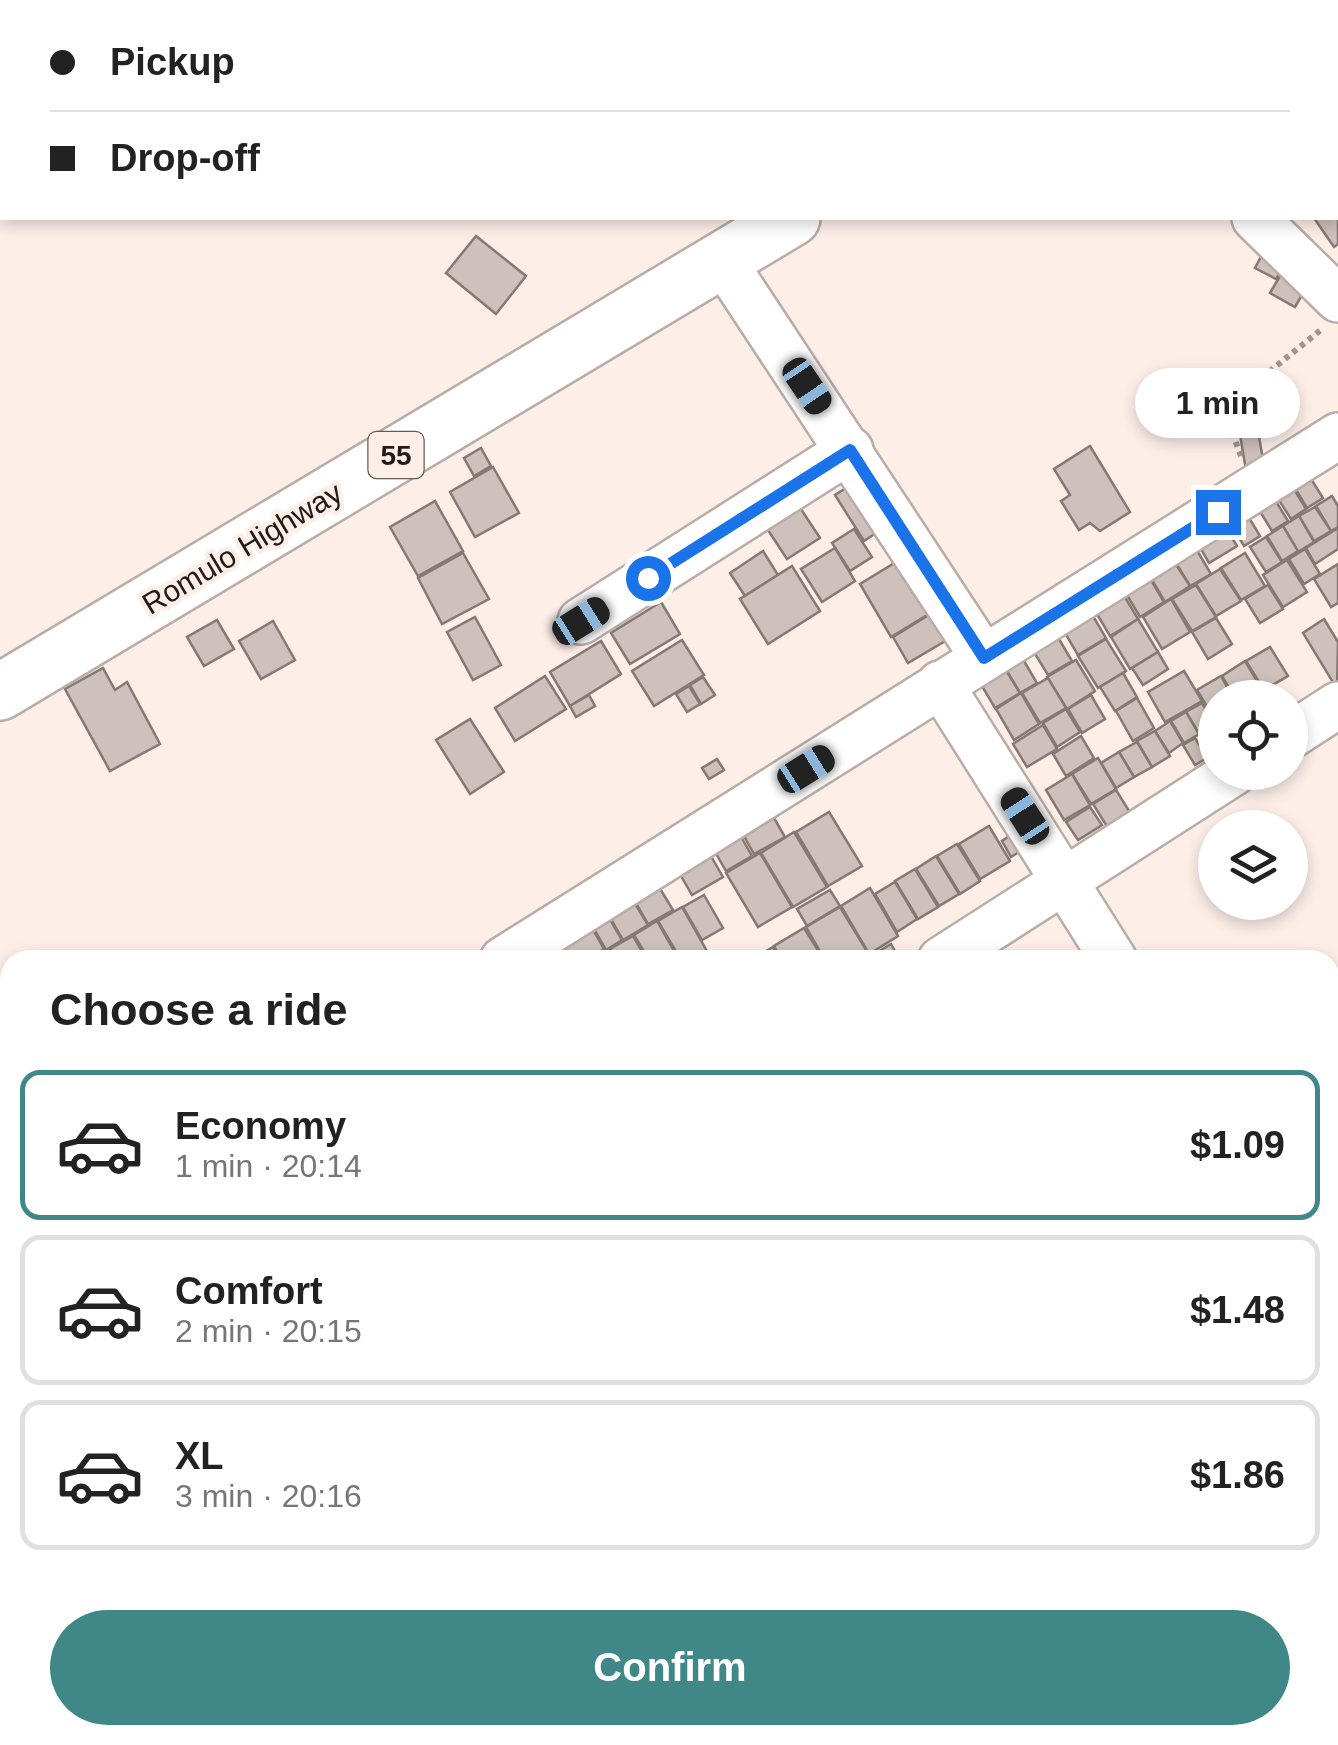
<!DOCTYPE html>
<meta charset="utf-8">
<style>
body{margin:0;font-family:Arial,sans-serif;background:#f2f2f2;color:#222;height:100vh;display:flex;flex-direction:column;font-size:38px;white-space:nowrap}
*{box-sizing:border-box;margin:0}
p{font-size:32px;color:#767676}
.icon{flex:none;width:55px;height:55px;fill:none;stroke:currentColor;stroke-width:2;stroke-linecap:round;stroke-linejoin:round}
.map{position:relative;flex:1;overflow:hidden}
.sheet{position:absolute;left:0px;top:950px;width:1340px;height:795px;display:flex;flex-direction:column;background:#fff;border-radius:30px 30px 0 0;box-shadow:0 5px 15px #0003}
.sheet>*{flex:none}
.top-card{position:absolute;left:0px;top:0px;width:1340px;height:220px;box-shadow:0 5px 15px #0003;display:grid;align-content:center;height:220px;padding:0 50px;background:#fff}
.buttons{position:absolute;left:1198px;top:680px;display:grid;gap:20px}
.buttons a{display:grid;place-items:center;width:110px;height:110px;border-radius:50%;background:#fff;box-shadow:0 5px 15px #0003;font-size:50px}
.end{position:absolute;width:45px;height:45px;margin:-22px;border:12px solid #1a73e8;background:#fff;box-shadow:0 0 0 5px #fff}
.from{border-radius:50%}
.bubble{position:absolute;height:70px;border-radius:35px;background:#fff;box-shadow:0 5px 15px #0003;font-size:32px;font-weight:700;line-height:70px;text-align:center}
.car{position:absolute;width:30px;height:60px;margin:-30px -15px;border-radius:12px;box-shadow:0 0 8px 2px #0007;background:linear-gradient(#222 24%,#8ab4d8 0 40%,#222 0 76%,#8ab4d8 0 86%,#222 0)}
.top-card b{display:flex;align-items:center;gap:35px;height:95px;font-size:38px}
.top-card b+b{border-top:2px solid #e0e0e0}
.top-card i{width:25px;height:25px;background:#222}
ul{padding:0;list-style:none}
li{display:flex;align-items:center;gap:30px;height:150px;margin:0 20px 15px;padding:0 30px;border:5px solid #e0e0e0;border-radius:20px}
li div{flex:1}
li b{display:block;font-size:38px}
li em{font-style:normal;font-weight:700}
li.selected{border-color:#408888}
li>.icon{width:90px;height:90px;stroke-width:1.5}
h2{padding:0 50px;font-size:45px;line-height:120px}
.action{display:flex;gap:20px;margin-top:auto;padding:20px 50px}
.action a{flex:1;height:115px;border-radius:60px;background:#408888;color:#fff;font-size:40px;font-weight:700;line-height:115px;text-align:center}
.map>svg:first-child{display:block}
.building{fill:#cec0ba;stroke:#867974;stroke-width:2.5}
.lines{fill:none;stroke-linecap:round;stroke-linejoin:round}
.minor-casing{stroke:#baaca6;stroke-width:50}
.highway-casing{stroke:#baaca6;stroke-width:60}
.path{stroke:#9f9490;stroke-width:6;stroke-dasharray:5 5;stroke-linecap:butt}
.minor{stroke:#fff;stroke-width:45}
.highway{stroke:#fff;stroke-width:55}
.route{stroke:#1a73e8;stroke-width:12}
.labels{text-anchor:middle;dominant-baseline:central;stroke-width:9;stroke-linejoin:round;paint-order:stroke}
.shield{fill:#fdeee8;stroke:#625a57;stroke-width:2.5}
.shield-label{font-size:28px;font-weight:bold;fill:#201b19}
.street-label{font-size:30px;fill:#201b19;stroke:#fdeee8}
</style>
<div class="map">
<svg width="1338" height="1745" viewBox="0 0 1338 1745">
<rect width="100%" height="100%" fill="#fdeee8"/>
<g class="building">
<path d="M1338 200V244L1334 247 1314 218H1338Z"/>
<path d="M476 236 526 276 496 314 446 273Z"/>
<path d="M1263 253 1284 265 1276 279 1255 268Z"/>
<path d="M1284 269 1309 283 1295 307 1270 293Z"/>
<path d="M1258 431 1264 465 1246 470 1240 435Z"/>
<path d="M1090 446 1130 512 1100 531 1090 523 1079 530 1061 501 1070 495 1054 469Z"/>
<path d="M481 448 491 466 474 476 464 458Z"/>
<path d="M493 467 519 513 475 537 450 492Z"/>
<path d="M1308 474 1323 498 1307 508 1292 483Z"/>
<path d="M859 480 888 525 864 541 835 495Z"/>
<path d="M1291 484 1306 509 1291 519 1275 494Z"/>
<path d="M1272 495 1288 521 1272 531 1256 505Z"/>
<path d="M1332 496 1338 506V527L1331 531 1316 506Z"/>
<path d="M435 501 463 551 418 576 390 527Z"/>
<path d="M799 506 820 538 787 559 766 527Z"/>
<path d="M1315 507 1331 531 1314 541 1299 516Z"/>
<path d="M1245 511 1260 536 1244 546 1229 521Z"/>
<path d="M1299 516 1314 542 1298 552 1283 526Z"/>
<path d="M1223 523 1237 546 1209 563 1196 540Z"/>
<path d="M1283 526 1298 551 1282 561 1267 536Z"/>
<path d="M1338 528V549L1315 564 1306 548Z"/>
<path d="M854 529 872 557 850 571 832 543Z"/>
<path d="M1266 537 1282 562 1266 572 1250 547Z"/>
<path d="M1195 547 1211 574 1190 586 1174 560Z"/>
<path d="M835 548 855 581 822 602 801 569Z"/>
<path d="M1305 549 1320 574 1304 584 1289 559Z"/>
<path d="M763 551 778 575 745 596 730 573Z"/>
<path d="M463 553 489 599 442 624 418 578Z"/>
<path d="M1245 553 1265 586 1241 600 1221 568Z"/>
<path d="M906 556 937 609 891 637 860 584Z"/>
<path d="M1173 560 1190 586 1165 602 1149 575Z"/>
<path d="M1287 560 1307 592 1283 607 1263 575Z"/>
<path d="M1338 564V603L1331 607 1314 579Z"/>
<path d="M792 566 820 611 768 644 740 599Z"/>
<path d="M1220 569 1241 601 1216 616 1196 584Z"/>
<path d="M1148 575 1164 602 1140 617 1124 590Z"/>
<path d="M1196 585 1216 617 1192 631 1172 599Z"/>
<path d="M1268 585 1283 609 1260 623 1245 599Z"/>
<path d="M1119 587 1138 619 1110 636 1091 604Z"/>
<path d="M1171 599 1190 632 1162 649 1143 617Z"/>
<path d="M661 602 680 634 630 664 611 633Z"/>
<path d="M1087 606 1106 638 1078 655 1059 623Z"/>
<path d="M937 610 952 637 908 663 893 637Z"/>
<path d="M475 617 501 665 473 680 447 632Z"/>
<path d="M1216 618 1232 644 1208 659 1192 632Z"/>
<path d="M1138 619 1158 652 1130 669 1111 637Z"/>
<path d="M1324 619 1338 642 1337 689 1303 633Z"/>
<path d="M217 620 234 649 204 666 187 637Z"/>
<path d="M273 621 295 660 261 679 239 641Z"/>
<path d="M1056 634 1072 661 1048 675 1032 649Z"/>
<path d="M1106 639 1126 671 1098 688 1078 656Z"/>
<path d="M682 640 704 675 654 706 632 671Z"/>
<path d="M601 641 621 674 570 706 550 672Z"/>
<path d="M1270 647 1288 676 1264 690 1246 661Z"/>
<path d="M1158 652 1168 669 1143 685 1132 668Z"/>
<path d="M1021 656 1037 683 1020 693 1004 666Z"/>
<path d="M1076 660 1095 691 1067 709 1047 677Z"/>
<path d="M1245 661 1263 691 1253 698H1235L1222 676Z"/>
<path d="M1004 667 1020 693 995 708 979 681Z"/>
<path d="M103 668 115 690 127 682 160 744 110 771 65 689Z"/>
<path d="M1184 671 1202 701 1165 722 1148 692Z"/>
<path d="M1123 673 1137 697 1115 711 1100 687Z"/>
<path d="M545 676 566 709 515 741 495 708Z"/>
<path d="M1221 676 1233 698H1215V720L1197 690Z"/>
<path d="M703 677 715 695 701 704 690 685Z"/>
<path d="M1048 678 1066 708 1040 723 1022 693Z"/>
<path d="M689 686 700 704 687 712 676 694Z"/>
<path d="M1021 693 1039 724 1014 740 996 709Z"/>
<path d="M589 695 595 706 576 717 570 706Z"/>
<path d="M1091 695 1105 719 1082 733 1068 709Z"/>
<path d="M1137 698 1154 728 1133 741 1116 711Z"/>
<path d="M1202 703 1214 723 1198 732 1186 712Z"/>
<path d="M1066 709 1080 732 1057 747 1043 723Z"/>
<path d="M1186 712 1199 734 1184 743 1171 721Z"/>
<path d="M470 719 504 772 470 794 436 740Z"/>
<path d="M1170 721 1183 743 1169 753 1155 731Z"/>
<path d="M1215 723V751L1203 731Z"/>
<path d="M1043 725 1057 749 1027 767 1013 744Z"/>
<path d="M1155 731 1170 756 1152 767 1137 741Z"/>
<path d="M1081 736 1094 758 1066 776 1053 754Z"/>
<path d="M1195 738 1207 758 1195 765 1183 745Z"/>
<path d="M1137 742 1152 767 1134 777 1119 752Z"/>
<path d="M1119 752 1134 777 1116 788 1101 763Z"/>
<path d="M1098 758 1116 789 1091 804 1072 774Z"/>
<path d="M717 759 724 770 709 779 702 768Z"/>
<path d="M1072 774 1090 805 1064 820 1046 790Z"/>
<path d="M1116 790 1131 814 1108 828 1093 804Z"/>
<path d="M1090 807 1102 825 1078 840 1066 822Z"/>
<path d="M829 812 862 866 828 886 796 832Z"/>
<path d="M774 818 785 837 754 854 744 836Z"/>
<path d="M989 826 1010 861 980 879 959 844Z"/>
<path d="M1017 831 1027 847 1011 857 1002 841Z"/>
<path d="M794 832 827 887 793 907 761 853Z"/>
<path d="M740 835 752 856 726 871 714 850Z"/>
<path d="M957 844 980 881 960 894 937 856Z"/>
<path d="M708 851 723 877 692 895 677 869Z"/>
<path d="M760 853 792 907 758 927 726 873Z"/>
<path d="M936 856 959 894 939 906 916 869Z"/>
<path d="M915 869 938 907 918 919 895 881Z"/>
<path d="M656 882 673 910 648 924 632 896Z"/>
<path d="M895 882 917 919 897 932 875 894Z"/>
<path d="M870 888 898 936 869 954 841 906Z"/>
<path d="M830 890 840 906 807 926 797 909Z"/>
<path d="M704 895 723 928 702 940 683 907Z"/>
<path d="M631 897 648 925 623 940 607 912Z"/>
<path d="M682 907 712 960H681L658 921Z"/>
<path d="M840 907 868 953 857 960H825L806 927Z"/>
<path d="M608 916 622 940 606 950 592 925Z"/>
<path d="M657 921 679 960H649L634 935Z"/>
<path d="M589 923 604 949 587 960H569L558 942Z"/>
<path d="M804 928 824 960H782L774 946Z"/>
<path d="M633 936 647 960H616L610 949Z"/>
<path d="M891 944 900 960H880L876 953Z"/>
<path d="M773 947 780 960H751Z"/>
<path d="M542 1735H634L641 1745H549Z"/>
</g>
<g class="lines">
<g class="minor-casing">
<g id="minor">
<path d="M973 0 976 2"/>
<path d="M1338 159V158"/>
<path d="M1255 218 1338 299"/>
<path d="M721 258 984 658"/>
<path d="M581 621 850 450"/>
<path d="M940 684 1114 960"/>
<path d="M1290 736 1338 705"/>
<path d="M503 960 1338 436"/>
<path d="M941 960 1234 772"/>
<path d="M1330 1068 1338 1066"/>
<path d="M1330 1216 1338 1214"/>
<path d="M1330 1330 1338 1358"/>
<path d="M0 1435 10 1451"/>
<path d="M1330 1504 1338 1502"/>
<path d="M193 1735 200 1745"/>
<path d="M1013 1735 1016 1745"/>
<path d="M1158 1735 1161 1745"/>
<path d="M1304 1735 1307 1745"/>
<path d="M677 1745 691 1735"/>
<path d="M932 1745 946 1735"/>
</g>
</g>
<g class="highway-casing">
<g id="highway">
<path d="M1177 2 1182 0"/>
<path d="M0 692 792 218"/>
</g>
</g>
<path class="path" d="M1241 456 1223 409 1322 329"/>
<use href="#minor" class="minor"/>
<use href="#highway" class="highway"/>
</g>
<g class="lines">
<path class="route" d="M648 578 850 450 984 658 1218 512"/>
</g>
<g class="labels">
<rect class="shield" x="368.5" y="432" width="55" height="46" rx="8"/>
<g class="shield-label">
<text x="396" y="455">55</text>
</g>
<g class="street-label">
<text transform="translate(242 548) rotate(-31)">Romulo Highway</text>
</g>
</g>
</svg>
<div class="buttons">
<a><svg class="icon" aria-label="locate" viewBox="0 0 24 24"><circle cx="12" cy="12" r="6"/><path d="M12 2v4M12 18v4M2 12h4M18 12h4"/></svg></a>
<a><svg class="icon" aria-label="layers" viewBox="0 0 24 24"><path d="M12 4l9 5-9 5-9-5zM3 14l9 5 9-5"/></svg></a>
</div>
<i class="end from" style="left:648px;top:578px"></i>
<i class="end" style="left:1218px;top:512px"></i>
<div class="bubble" style="left:1135px;top:368px;width:165px">1 min</div>
<i class="car" style="left:807px;top:386px;rotate:146deg"></i>
<i class="car" style="left:581px;top:621px;rotate:58deg"></i>
<i class="car" style="left:806px;top:769px;rotate:58deg"></i>
<i class="car" style="left:1025px;top:816px;rotate:327deg"></i>
<div class="top-card">
<b><i class="from"></i>Pickup</b>
<b><i></i>Drop-off</b>
</div>
<section class="sheet">
<h2>Choose a ride</h2>
<ul>
<li class="selected"><svg class="icon" aria-label="car" viewBox="0 0 24 24"><path d="M5 17H2v-5l4-1 3-4h7l3 4 3 1v5h-3M9 17h6M6 11h13"/><circle cx="7" cy="17" r="2"/><circle cx="17" cy="17" r="2"/></svg><div><b>Economy</b><p>1 min · 20:14</p></div><em>$1.09</em></li>
<li><svg class="icon" aria-label="car" viewBox="0 0 24 24"><path d="M5 17H2v-5l4-1 3-4h7l3 4 3 1v5h-3M9 17h6M6 11h13"/><circle cx="7" cy="17" r="2"/><circle cx="17" cy="17" r="2"/></svg><div><b>Comfort</b><p>2 min · 20:15</p></div><em>$1.48</em></li>
<li><svg class="icon" aria-label="car" viewBox="0 0 24 24"><path d="M5 17H2v-5l4-1 3-4h7l3 4 3 1v5h-3M9 17h6M6 11h13"/><circle cx="7" cy="17" r="2"/><circle cx="17" cy="17" r="2"/></svg><div><b>XL</b><p>3 min · 20:16</p></div><em>$1.86</em></li>
</ul>
<div class="action"><a>Confirm</a></div>
</section>
</div>
